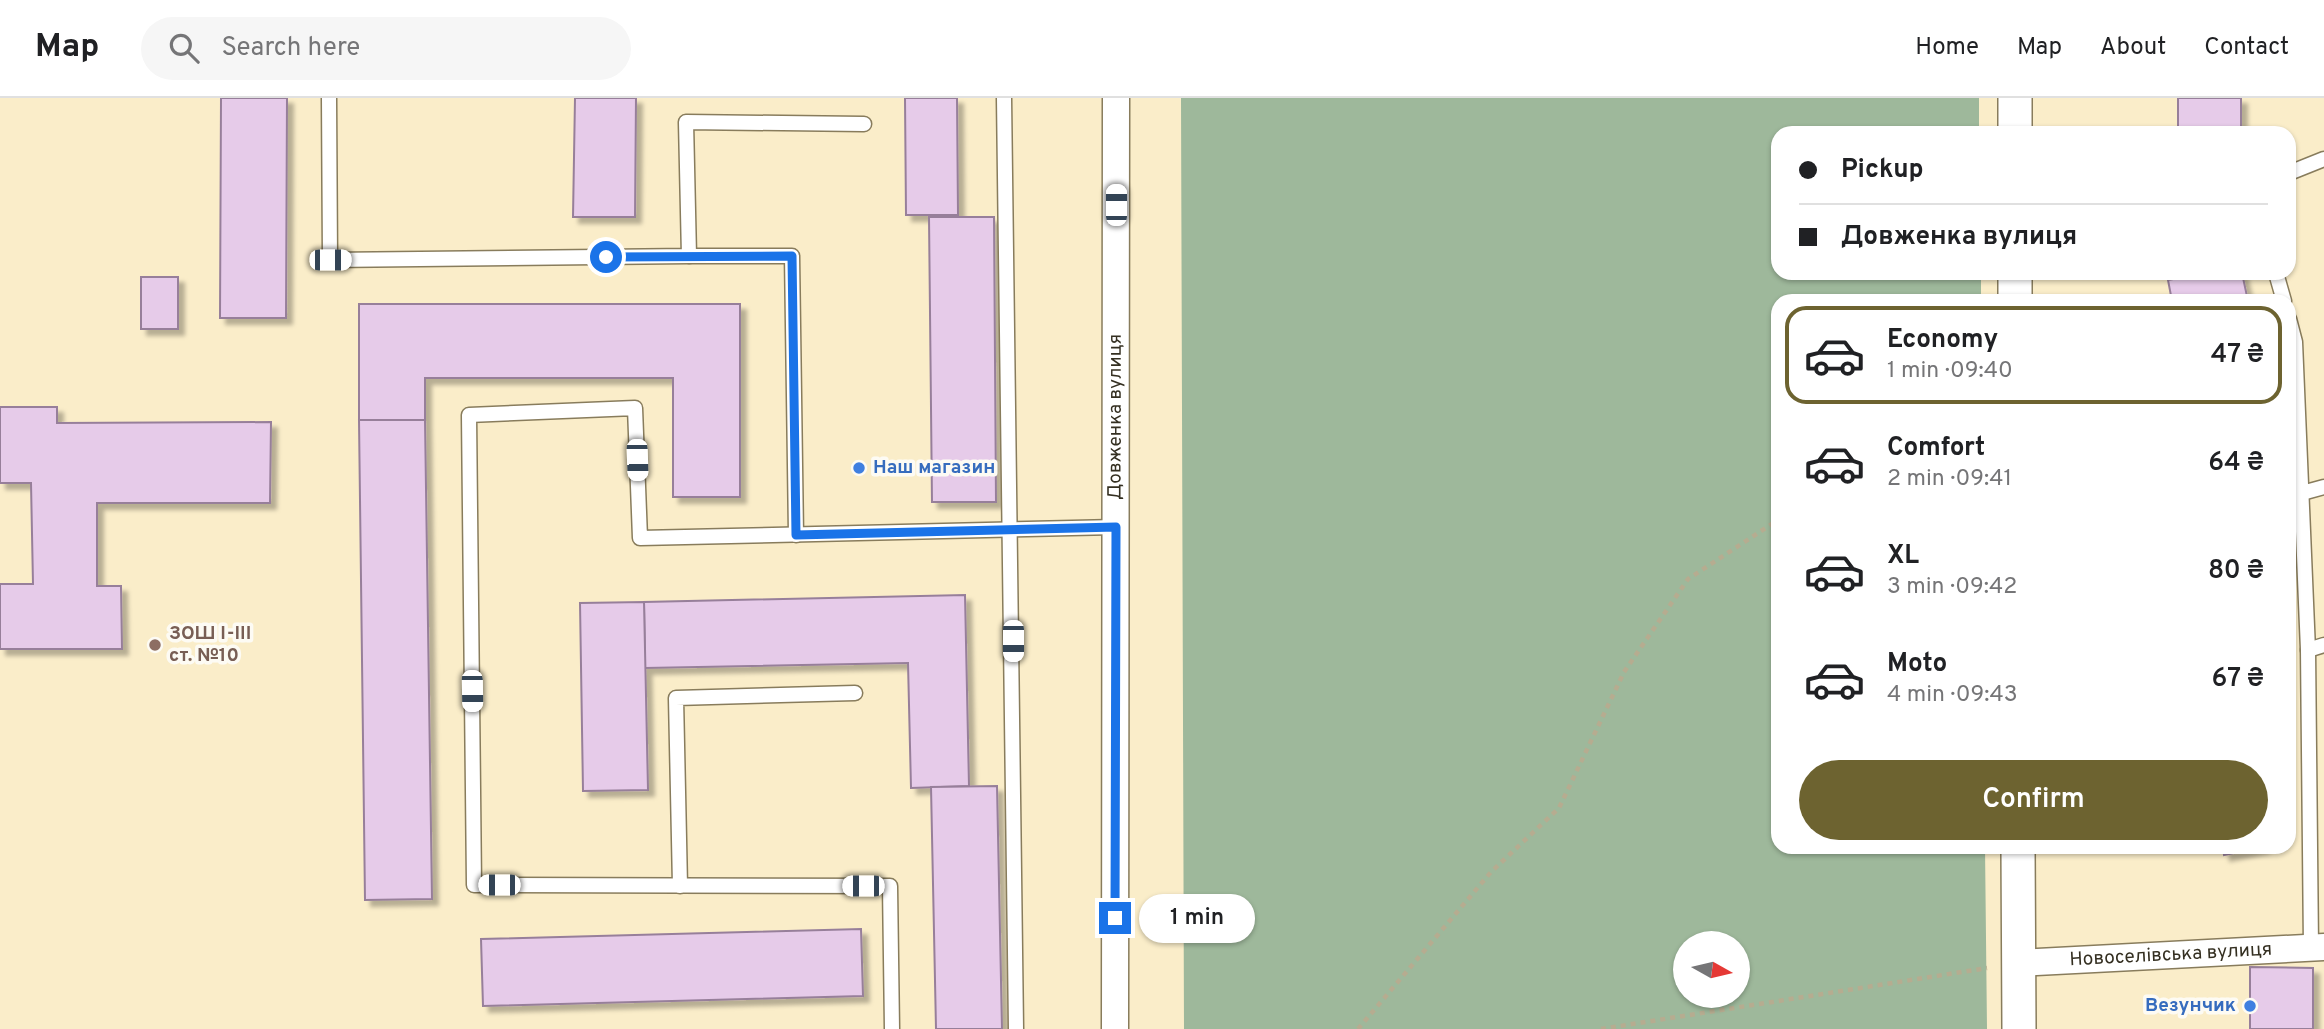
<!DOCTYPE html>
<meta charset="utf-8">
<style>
body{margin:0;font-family:Overpass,sans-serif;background:#f6f6f6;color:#202124;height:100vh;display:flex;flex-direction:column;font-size:26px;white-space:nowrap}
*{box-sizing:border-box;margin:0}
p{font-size:23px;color:#757577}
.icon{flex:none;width:38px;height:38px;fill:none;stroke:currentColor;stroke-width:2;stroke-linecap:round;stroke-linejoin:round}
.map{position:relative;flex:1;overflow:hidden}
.details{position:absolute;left:1771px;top:196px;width:525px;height:560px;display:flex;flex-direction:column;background:#fff;border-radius:21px;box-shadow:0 2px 5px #0004}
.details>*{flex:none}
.hud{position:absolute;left:1771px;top:28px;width:525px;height:154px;border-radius:21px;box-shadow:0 2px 5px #0004;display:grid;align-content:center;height:154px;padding:0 28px;background:#fff}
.needle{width:46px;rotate:98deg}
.controls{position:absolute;left:1673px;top:833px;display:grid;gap:14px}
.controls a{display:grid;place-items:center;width:77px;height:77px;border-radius:50%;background:#fff;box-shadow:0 2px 5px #0004;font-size:35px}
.end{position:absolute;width:32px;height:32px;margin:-16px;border:9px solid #1a73e8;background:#fff;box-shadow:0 0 0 4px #fff}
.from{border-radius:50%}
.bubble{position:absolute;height:49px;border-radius:24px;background:#fff;box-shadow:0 2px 5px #0004;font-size:23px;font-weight:600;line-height:49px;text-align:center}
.car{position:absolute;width:21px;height:42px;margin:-21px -10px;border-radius:9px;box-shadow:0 0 5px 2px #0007;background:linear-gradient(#fff 24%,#345 0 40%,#fff 0 76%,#345 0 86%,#fff 0)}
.hud b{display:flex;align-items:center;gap:24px;height:66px;font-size:26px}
.hud b+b{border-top:2px solid #e0e0e0}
.hud i{width:18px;height:18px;background:#202124}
ul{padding:12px 0 0;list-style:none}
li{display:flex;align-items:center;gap:21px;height:98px;margin:0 14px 10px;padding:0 14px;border:4px solid transparent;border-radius:21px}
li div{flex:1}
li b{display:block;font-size:26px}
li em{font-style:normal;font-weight:600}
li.active{border-color:#6d6330}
li>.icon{width:63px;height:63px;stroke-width:1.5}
.primary-button{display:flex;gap:14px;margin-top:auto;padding:14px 28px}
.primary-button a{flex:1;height:80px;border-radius:42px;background:#6d6330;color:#fff;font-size:28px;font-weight:600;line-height:80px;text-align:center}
header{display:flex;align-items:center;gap:42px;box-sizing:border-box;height:98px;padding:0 35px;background:#fff;border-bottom:2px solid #e0e0e0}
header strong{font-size:33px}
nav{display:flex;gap:38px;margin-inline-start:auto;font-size:24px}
.search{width:490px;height:63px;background:#f6f6f6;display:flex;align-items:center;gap:18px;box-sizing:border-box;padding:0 24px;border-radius:38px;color:#757577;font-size:26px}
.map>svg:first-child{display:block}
.forest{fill:#9eb89b;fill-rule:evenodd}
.building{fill:#e6cbe9;stroke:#977f9a;stroke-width:2;filter:url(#shadow)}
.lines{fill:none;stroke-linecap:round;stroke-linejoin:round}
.service-casing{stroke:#887c5c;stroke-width:17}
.minor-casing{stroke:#887c5c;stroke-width:29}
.tertiary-casing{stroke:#887c5c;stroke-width:36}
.path{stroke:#b6ac90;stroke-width:4.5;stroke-dasharray:5 5;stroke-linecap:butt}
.service{stroke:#fff;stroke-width:14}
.minor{stroke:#fff;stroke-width:26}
.tertiary{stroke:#fff;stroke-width:33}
.route{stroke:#1a73e8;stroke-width:9}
.shop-dot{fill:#3f7fe0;stroke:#fdfbf4;stroke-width:2.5}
.education-dot{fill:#8d6e63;stroke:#fdfbf4;stroke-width:2.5}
.labels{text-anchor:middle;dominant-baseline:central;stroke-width:7;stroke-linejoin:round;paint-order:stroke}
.street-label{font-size:19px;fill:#342f21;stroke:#fdfbf4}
.shop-label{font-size:19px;font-weight:bold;fill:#366cbe;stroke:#fdfbf4;text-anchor:start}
.education-label{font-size:19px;font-weight:bold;fill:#785e54;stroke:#fdfbf4;text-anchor:start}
</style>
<header>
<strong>Map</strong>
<div class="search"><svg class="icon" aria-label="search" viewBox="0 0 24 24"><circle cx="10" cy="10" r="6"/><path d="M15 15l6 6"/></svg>Search here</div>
<nav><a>Home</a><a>Map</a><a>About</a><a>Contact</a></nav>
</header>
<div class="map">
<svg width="2324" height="931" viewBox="0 0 2324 931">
<defs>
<filter id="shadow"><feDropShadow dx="6" dy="6" stdDeviation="2" flood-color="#0004"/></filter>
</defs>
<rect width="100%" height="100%" fill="#faedc9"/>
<path class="forest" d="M1181 0H1979V35H1778V175H1981V203H1778V749H1985L1987 931H1184ZM1685 845H1738V898H1685Z"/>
<g class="building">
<path d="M221 0H287L286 220H220Z"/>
<path d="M575 0H636L635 119H573Z"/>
<path d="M905 0H957L958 117H906Z"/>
<rect x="2178" y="0" width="63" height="35"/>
<path d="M929 119H994L996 404H932Z"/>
<path d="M2204 175H2242L2248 203H2172L2168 182Z"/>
<rect x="141" y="179" width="37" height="52"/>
<path d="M359 206H740V399H673V280H425V322H359Z"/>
<path d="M0 309H57V325L271 324 270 405H97V488H121L122 551H0V486H33L31 385H0Z"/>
<path d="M359 322H425L432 801 365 802Z"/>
<path d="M965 497 969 688 911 690 908 565 645 570 644 504Z"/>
<path d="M644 504 648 692 583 693 580 505Z"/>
<path d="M997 688 1002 931H936L931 689Z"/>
<path d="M2223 749H2264L2224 757Z"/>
<path d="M861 831 863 898 483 908 481 841Z"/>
<path d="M2250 869 2313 870V931H2250Z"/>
</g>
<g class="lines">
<g class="service-casing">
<g id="service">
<path d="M329 0 330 162 689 158 686 24 864 26"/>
<path d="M1004 0 1016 931"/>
<path d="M2289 75 2324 61"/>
<path d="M689 158H792L796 437"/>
<path d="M2276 175 2284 203"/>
<path d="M2289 221 2295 244 2308 552 2311 849"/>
<path d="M2302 395 2324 389"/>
<path d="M2308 552 2324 547"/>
<path d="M680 788 676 600 855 595"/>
<path d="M892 931 890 788 474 787 469 317 635 310 640 440 1116 429"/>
</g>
</g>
<g class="minor-casing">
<g id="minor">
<path id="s1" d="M2019 865 2324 849"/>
<path id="s2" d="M1115 931 1116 0"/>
</g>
</g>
<g class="tertiary-casing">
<g id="tertiary">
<path d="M2015 0V35"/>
<path d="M2015 203V175"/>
<path d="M2018 749 2019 931"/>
</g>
</g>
<g class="path">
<path d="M1358 931 1491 774 1559 710 1624 574 1688 481 1778 422"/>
<path d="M1601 931 1987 870"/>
</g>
<use href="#service" class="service"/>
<use href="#minor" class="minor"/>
<use href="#tertiary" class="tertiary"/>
</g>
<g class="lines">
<path class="route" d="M606 159 792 158 796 437 1116 429 1115 820"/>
</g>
<g class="shop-dot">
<circle cx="859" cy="370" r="7"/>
<circle cx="2250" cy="908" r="7"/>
</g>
<circle class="education-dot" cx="155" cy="547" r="7"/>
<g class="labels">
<g class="street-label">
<text stroke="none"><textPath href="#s2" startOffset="612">Довженка вулиця</textPath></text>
<text stroke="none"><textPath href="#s1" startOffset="152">Новоселівська вулиця</textPath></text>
</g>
<g class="shop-label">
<text x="873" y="370">Наш магазин</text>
<text x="2236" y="908" text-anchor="end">Везунчик</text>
</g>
<g class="education-label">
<text x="169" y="536">ЗОШ І-ІІІ<tspan x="169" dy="22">ст. №10</tspan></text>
</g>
</g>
</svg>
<div class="controls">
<a><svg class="needle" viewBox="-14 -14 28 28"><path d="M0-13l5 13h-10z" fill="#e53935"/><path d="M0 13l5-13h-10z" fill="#757577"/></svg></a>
</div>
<i class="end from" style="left:606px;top:159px"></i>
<i class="end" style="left:1115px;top:820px"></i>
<div class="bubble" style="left:1139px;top:796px;width:116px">1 min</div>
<i class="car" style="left:1116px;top:107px;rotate:0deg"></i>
<i class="car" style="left:330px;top:162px;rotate:90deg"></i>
<i class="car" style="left:637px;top:362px;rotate:178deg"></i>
<i class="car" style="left:1013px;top:543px;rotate:180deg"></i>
<i class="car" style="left:472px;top:593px;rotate:179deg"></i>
<i class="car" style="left:499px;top:787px;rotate:270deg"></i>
<i class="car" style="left:863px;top:788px;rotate:270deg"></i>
<div class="hud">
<b><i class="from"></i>Pickup</b>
<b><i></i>Довженка вулиця</b>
</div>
<section class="details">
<ul>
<li class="active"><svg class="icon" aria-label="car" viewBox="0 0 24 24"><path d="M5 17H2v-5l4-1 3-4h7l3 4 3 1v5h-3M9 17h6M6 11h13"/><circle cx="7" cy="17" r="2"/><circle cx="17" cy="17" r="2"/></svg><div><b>Economy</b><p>1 min · 09:40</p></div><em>47 ₴</em></li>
<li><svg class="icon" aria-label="car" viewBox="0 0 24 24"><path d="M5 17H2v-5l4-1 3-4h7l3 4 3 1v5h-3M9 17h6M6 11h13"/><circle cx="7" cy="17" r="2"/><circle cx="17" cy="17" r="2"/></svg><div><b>Comfort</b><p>2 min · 09:41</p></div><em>64 ₴</em></li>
<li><svg class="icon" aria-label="car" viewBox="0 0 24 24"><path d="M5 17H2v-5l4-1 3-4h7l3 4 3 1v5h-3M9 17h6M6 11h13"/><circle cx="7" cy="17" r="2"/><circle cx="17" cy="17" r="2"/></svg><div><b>XL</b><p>3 min · 09:42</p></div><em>80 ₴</em></li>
<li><svg class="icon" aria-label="car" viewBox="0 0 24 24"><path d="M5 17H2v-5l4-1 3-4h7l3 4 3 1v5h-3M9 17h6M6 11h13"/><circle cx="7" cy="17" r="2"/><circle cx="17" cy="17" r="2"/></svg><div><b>Moto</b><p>4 min · 09:43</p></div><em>67 ₴</em></li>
</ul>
<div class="primary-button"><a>Confirm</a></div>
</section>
</div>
